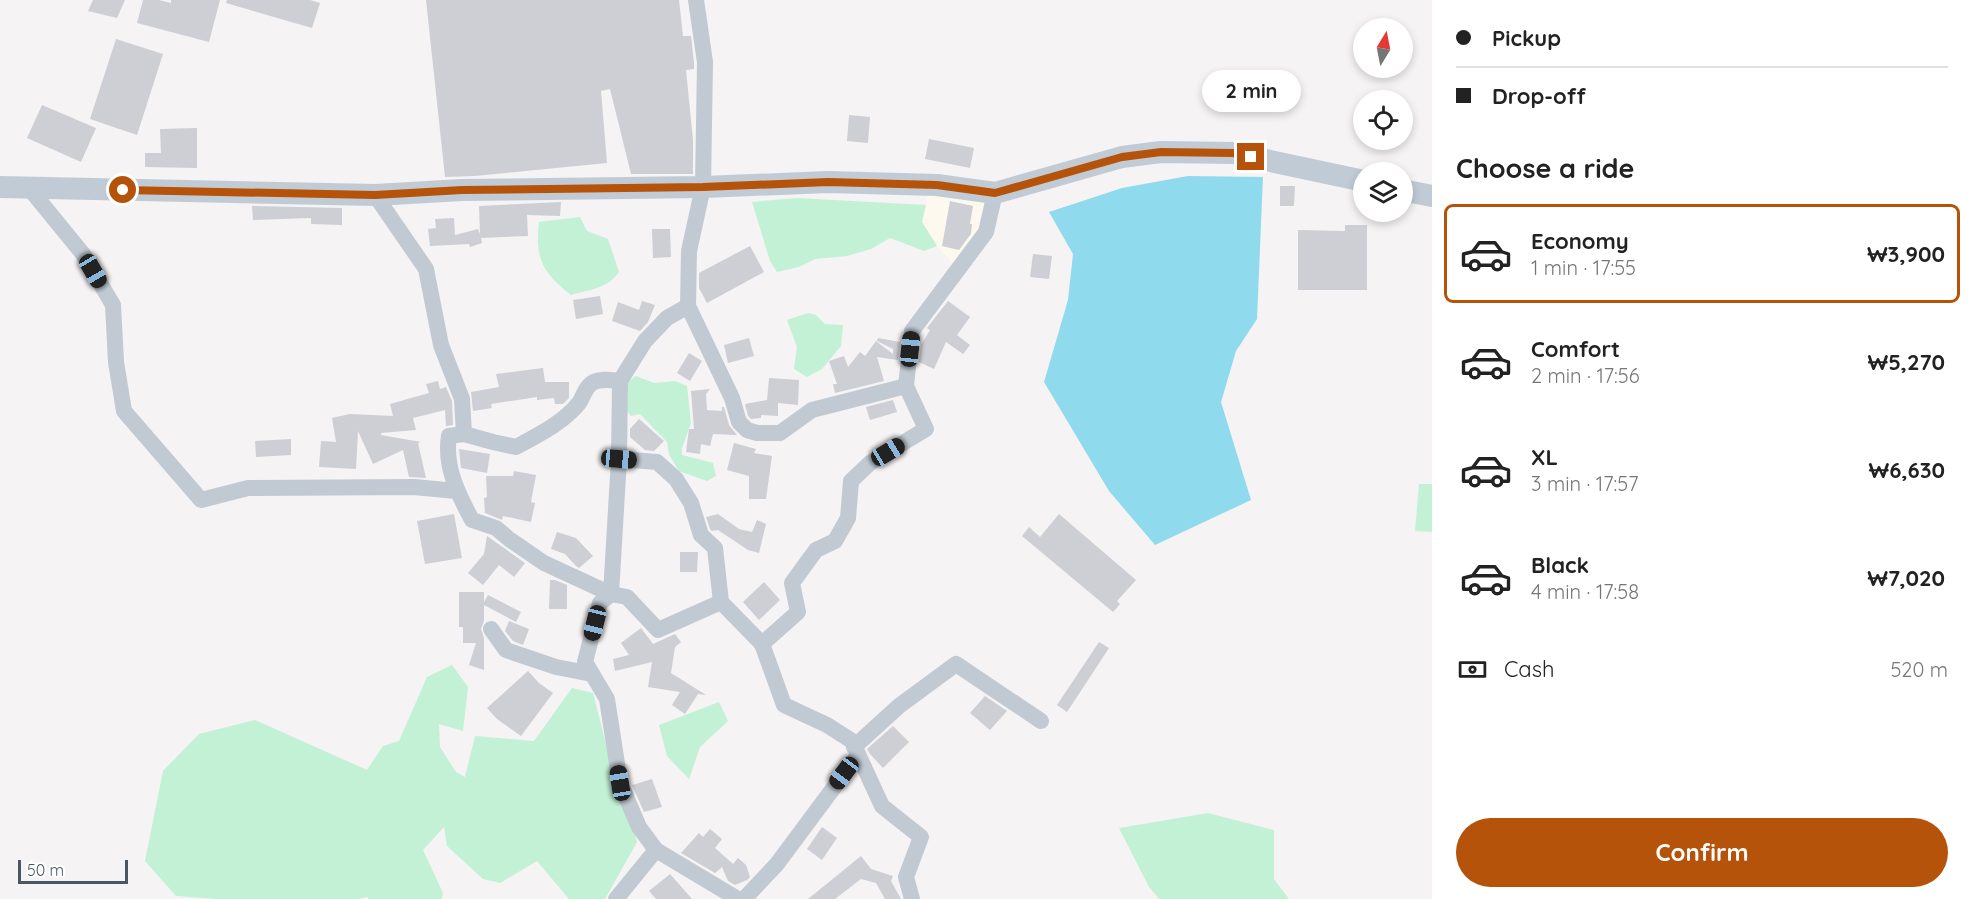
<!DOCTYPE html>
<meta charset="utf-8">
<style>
body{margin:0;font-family:Quicksand,sans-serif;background:#f6f6f6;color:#222;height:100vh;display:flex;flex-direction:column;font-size:22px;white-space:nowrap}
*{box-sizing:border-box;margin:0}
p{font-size:20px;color:#767676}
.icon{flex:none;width:33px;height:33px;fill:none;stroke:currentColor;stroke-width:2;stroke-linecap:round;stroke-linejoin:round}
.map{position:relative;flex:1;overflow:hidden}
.sheet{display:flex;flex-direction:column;background:#fff;width:540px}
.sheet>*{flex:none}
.hud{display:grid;align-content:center;height:132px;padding:0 24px;background:#fff}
.needle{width:39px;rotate:10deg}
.buttons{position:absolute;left:1353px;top:18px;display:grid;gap:12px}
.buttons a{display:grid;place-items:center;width:60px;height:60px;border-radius:50%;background:#fff;box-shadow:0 3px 9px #0003;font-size:30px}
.scale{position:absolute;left:18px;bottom:15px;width:110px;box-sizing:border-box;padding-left:6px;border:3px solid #4a5661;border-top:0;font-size:16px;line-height:21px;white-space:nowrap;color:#4a5661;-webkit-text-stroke:4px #fff;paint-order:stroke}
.end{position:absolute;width:27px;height:27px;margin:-14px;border:8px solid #b45309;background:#fff;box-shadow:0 0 0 3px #fff}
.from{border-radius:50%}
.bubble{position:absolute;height:42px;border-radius:21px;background:#fff;box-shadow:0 3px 9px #0003;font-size:20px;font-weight:700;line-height:42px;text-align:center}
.car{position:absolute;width:18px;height:36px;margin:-18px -9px;border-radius:8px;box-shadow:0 0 4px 2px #0007;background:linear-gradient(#222 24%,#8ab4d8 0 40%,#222 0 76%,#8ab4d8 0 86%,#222 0)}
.hud b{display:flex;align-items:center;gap:21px;height:57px;font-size:22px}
.hud b+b{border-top:2px solid #e0e0e0}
.hud i{width:15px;height:15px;background:#222}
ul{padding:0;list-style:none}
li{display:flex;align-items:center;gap:18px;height:99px;margin:0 12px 9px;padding:0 12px;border:3px solid transparent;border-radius:9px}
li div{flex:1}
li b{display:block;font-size:22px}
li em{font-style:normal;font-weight:700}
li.current{border-color:#b45309}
li>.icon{width:54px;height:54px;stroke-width:1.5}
h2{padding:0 24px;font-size:27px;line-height:72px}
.pay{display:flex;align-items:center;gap:15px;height:66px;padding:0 24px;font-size:22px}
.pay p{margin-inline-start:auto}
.cta{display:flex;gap:12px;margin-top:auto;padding:12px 24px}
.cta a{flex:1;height:69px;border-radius:36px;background:#b45309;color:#fff;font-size:24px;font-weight:700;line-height:69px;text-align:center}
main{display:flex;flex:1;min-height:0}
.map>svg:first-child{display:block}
.commercial{fill:#fdf9ef}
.green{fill:#c3f1d5}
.water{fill:#90daee}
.building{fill:#cdcfd5}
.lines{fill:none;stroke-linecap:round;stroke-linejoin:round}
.street{stroke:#c1cad2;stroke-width:16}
.secondary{stroke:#c1cbd6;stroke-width:22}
.route{stroke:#b45309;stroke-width:8}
</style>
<main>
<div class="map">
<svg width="1432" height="899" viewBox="0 0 1432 899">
<rect width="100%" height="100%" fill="#f5f3f3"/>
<path class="commercial" d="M928 192 988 198 981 231 953 264 937 246 922 222Z"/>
<g class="green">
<path d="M797 198 926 205 922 222 937 246 924 251 890 238 871 249 847 256 815 259 799 267 777 272 770 261 752 202Z"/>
<path d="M580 217 587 231 608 239 619 272C608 288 589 290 571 295 542 272 535 259 539 222Z"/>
<path d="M808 313 816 315 825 324 843 325 841 346 822 369 807 377 794 369 797 347 787 320Z"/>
<path d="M636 376 654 383 675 381 687 386 691 423 682 448V455L713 463 716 476 707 481 679 471 669 454 667 442 640 414 631 416 626 409 624 384Z"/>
<path d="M1419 484H1432V532L1415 531Z"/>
<path d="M452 665 468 687 463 731 439 724 440 747 456 772 465 777 475 736 534 741 572 688 593 693 606 744 637 842 605 899H569L537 861 500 883 483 879 447 846 444 827 423 850 443 893 442 899H368V897L357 899H217L176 896 145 861 163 771 199 734 255 720 367 770 383 746 399 741 427 677Z"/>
<path d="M719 702 728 721 700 747 689 779 667 756 659 725Z"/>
<path d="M1208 813 1274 830V879L1289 899H1159L1149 887 1119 828Z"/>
</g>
<path class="water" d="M1188 176 1263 177 1257 319 1236 351 1221 402 1251 500 1155 545 1109 491 1044 382 1068 300 1073 254 1049 212 1122 188Z"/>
<g class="building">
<path d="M93 0H125L117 18 88 11Z"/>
<path d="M143 0H159L171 3V0H220L209 42 137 23Z"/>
<path d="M227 0H310L320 3 312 28 226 3Z"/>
<path d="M426 0H679L683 36H691L694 63V69L686 70 693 140V174H631L610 89 601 91 607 163 475 176 445 177Z"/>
<path d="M116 39 163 54 137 135 90 119Z"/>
<path d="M42 105 96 128 81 162 27 138Z"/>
<path d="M849 115 870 117 868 143 847 141Z"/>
<path d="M197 128V168L145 167V153H161L160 129Z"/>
<path d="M929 139 974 148 970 168 925 159Z"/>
<path d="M1280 186H1295L1294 206H1280Z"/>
<path d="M950 201 973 206 970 224H972L971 234 959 250 942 246Z"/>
<path d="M561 202 560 216 527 215 528 236 481 238 482 243 470 247 469 244 430 246 428 229 436 228 435 219 454 218 455 235 478 229 480 234 479 206Z"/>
<path d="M252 206 342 208V225L311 224V218L253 220Z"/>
<path d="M1345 225H1367V290H1298V230L1345 231Z"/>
<path d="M652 229H670L671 257 653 258Z"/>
<path d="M750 246 764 272 707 303 699 288V273Z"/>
<path d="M1033 254 1052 256 1049 279 1030 277Z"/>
<path d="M600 296 603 314 576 319 573 300Z"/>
<path d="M642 301 655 305 648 322 640 331 612 321 618 302 639 310Z"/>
<path d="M948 301 970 317 957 335 970 345 963 354 946 342 934 369 919 362 921 345 930 330 927 328Z"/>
<path d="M749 338 754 356 728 363 724 345Z"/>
<path d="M878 338 900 342 898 360 877 357 884 381 835 393 833 384H837L829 361 844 356 848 367 860 352 865 356 876 341 893 354V349L877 341Z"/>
<path d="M689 353 702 361 690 381 677 373Z"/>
<path d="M543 368 545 382H569V398L563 404H555L554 398 537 400V397L491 404 492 408 473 411 471 392 499 387 496 374Z"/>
<path d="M769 378 799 380 798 405 778 403V416L761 415V418L751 419 748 416 745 404 767 400Z"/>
<path d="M438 381 440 389 446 387 452 401 453 425 446 426 445 410 413 418 416 430 381 433V435L421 442 418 443 426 478 409 477 403 450 373 464 358 431 356 469 319 467 321 441 336 442 332 418 350 414 393 416 390 404 429 393 426 384Z"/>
<path d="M710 389 706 394 707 410 722 411V407H724L729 425 737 435 713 434 710 446 701 444 700 454 686 452 689 429H694L691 391Z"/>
<path d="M893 400 897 412 870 420 866 407Z"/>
<path d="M639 419 664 441 654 451 645 450 630 437V429Z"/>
<path d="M291 439V455L256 457 255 441Z"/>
<path d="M734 443 756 449 754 453 772 456 766 499H749V476L727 470Z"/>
<path d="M459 449 490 454 487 473 461 468Z"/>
<path d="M514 471 536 475 531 502 535 503 531 522 503 516 502 520 485 513 484 498 487 497 486 476H513Z"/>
<path d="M454 514 462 558 425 564 417 521Z"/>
<path d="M718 514 739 529 752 532 757 520 766 524 759 553 748 550 718 530 712 531 710 529 706 517Z"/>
<path d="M1059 514 1136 580 1117 601 1120 604 1113 612 1022 536 1029 527 1040 537Z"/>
<path d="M557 532 576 538 593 556 579 568 576 566 565 554 551 549Z"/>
<path d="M487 536 525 563 514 577 499 565 483 585 468 573 484 554Z"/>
<path d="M680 552H698L697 572H680Z"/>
<path d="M550 580H555L567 585V609H549Z"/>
<path d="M764 582 780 600 759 620 743 602Z"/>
<path d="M459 592H484V602L488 595 521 612 516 622 484 605V621L481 629 484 638V670L469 665 476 643H463V627H459Z"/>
<path d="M509 621 529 629 523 645 513 641 505 631Z"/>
<path d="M641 628 653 644 675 634 681 642 675 647 671 673 706 695 698 694 685 714 672 705 680 692 648 687 652 662 615 671 613 659 629 655 621 643Z"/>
<path d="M1099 642 1109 648 1067 712 1057 705Z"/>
<path d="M528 671 539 683 553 693 521 736 497 719 487 708Z"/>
<path d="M985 696 1007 711 990 730 970 713Z"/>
<path d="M893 726 909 742 883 768 870 754 867 749Z"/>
<path d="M652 779 662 807 644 812 632 785Z"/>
<path d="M822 827 837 838 822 860 807 849Z"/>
<path d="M710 829 722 839 715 848 733 864 738 858 746 865 750 877 747 880 735 885 728 881 722 867 715 873 681 853 699 833 703 837Z"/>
<path d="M861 856 871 869 893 876 891 881 901 899H885L876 883 861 879 835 899H808Z"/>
<path d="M670 874 692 899H656L649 891Z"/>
</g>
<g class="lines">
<g class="street">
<path d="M696 0 705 62 703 187 689 251 688 306 667 318 645 341 620 381 619 459 611 594 600 603 585 662 607 699 620 783 639 827 656 850 738 899"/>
<path d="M29 188 83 254 113 305 116 362 124 411 201 500 248 488 414 487 456 491"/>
<path d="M375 195 426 269 441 345 462 399 464 434"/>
<path d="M688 306 732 398 739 422 747 430 757 433H780L812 410 906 386"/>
<path d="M620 381C611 380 600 378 592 383 584 389 584 396 579 403 563 423 538 435 516 447L493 442 464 434 449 436C444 466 458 494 472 520L496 528 509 539 544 563 611 594 627 597 658 630 721 602"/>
<path d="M619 459 657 462 676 479 691 503 701 535 715 548 721 602 762 644"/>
<path d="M491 629 506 650 556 667 592 674"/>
<path d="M854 747 899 706 956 664 1041 721"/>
<path d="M616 899 656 850"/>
<path d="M744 899 777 864 858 755"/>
<path d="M912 899 906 877 921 837 882 806 852 741 827 725 784 705 762 644 798 612 792 583 816 550 835 541 848 518 851 481 870 463 926 429 906 386 912 331 986 232 995 193"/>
</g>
<g class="secondary">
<path d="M0 187 375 195 462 190 703 187 828 182 937 185 995 193 1122 157 1161 152 1233 153 1364 181"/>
<path d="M1402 190 1432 196"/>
</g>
</g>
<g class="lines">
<path class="route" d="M123 190 375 195 462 190 703 187 828 182 937 185 995 193 1122 157 1161 152 1233 153 1251 157"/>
</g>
</svg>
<div class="buttons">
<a><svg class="needle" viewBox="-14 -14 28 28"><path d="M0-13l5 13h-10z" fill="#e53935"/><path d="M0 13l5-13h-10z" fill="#767676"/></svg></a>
<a><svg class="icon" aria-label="locate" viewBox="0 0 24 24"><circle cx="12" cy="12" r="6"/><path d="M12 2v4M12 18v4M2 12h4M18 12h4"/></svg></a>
<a><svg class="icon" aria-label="layers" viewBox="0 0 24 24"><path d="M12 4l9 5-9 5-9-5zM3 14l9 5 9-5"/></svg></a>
</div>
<div class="scale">50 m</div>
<i class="end from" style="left:123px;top:190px"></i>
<i class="end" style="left:1251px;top:157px"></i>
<div class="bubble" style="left:1202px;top:70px;width:99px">2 min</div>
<i class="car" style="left:93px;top:271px;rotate:150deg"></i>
<i class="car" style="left:910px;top:349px;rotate:6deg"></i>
<i class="car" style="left:888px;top:452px;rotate:59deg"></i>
<i class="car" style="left:619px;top:459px;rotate:95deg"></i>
<i class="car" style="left:595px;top:623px;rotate:194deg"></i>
<i class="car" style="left:844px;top:773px;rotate:217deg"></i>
<i class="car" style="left:620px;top:783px;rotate:351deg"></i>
</div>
<section class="sheet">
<div class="hud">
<b><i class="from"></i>Pickup</b>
<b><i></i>Drop-off</b>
</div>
<h2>Choose a ride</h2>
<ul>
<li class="current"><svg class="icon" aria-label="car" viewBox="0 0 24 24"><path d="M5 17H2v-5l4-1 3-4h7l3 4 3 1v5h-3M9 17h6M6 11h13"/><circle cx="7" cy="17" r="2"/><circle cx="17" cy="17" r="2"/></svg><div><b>Economy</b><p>1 min · 17:55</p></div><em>₩3,900</em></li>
<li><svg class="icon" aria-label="car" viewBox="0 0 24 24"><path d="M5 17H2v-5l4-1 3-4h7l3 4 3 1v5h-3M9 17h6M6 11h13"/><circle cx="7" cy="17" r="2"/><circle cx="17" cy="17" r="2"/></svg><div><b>Comfort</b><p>2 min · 17:56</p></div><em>₩5,270</em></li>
<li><svg class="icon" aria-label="car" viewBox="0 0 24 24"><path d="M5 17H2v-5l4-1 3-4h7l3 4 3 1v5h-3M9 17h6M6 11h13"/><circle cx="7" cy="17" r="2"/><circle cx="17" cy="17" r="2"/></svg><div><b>XL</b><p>3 min · 17:57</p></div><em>₩6,630</em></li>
<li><svg class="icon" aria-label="car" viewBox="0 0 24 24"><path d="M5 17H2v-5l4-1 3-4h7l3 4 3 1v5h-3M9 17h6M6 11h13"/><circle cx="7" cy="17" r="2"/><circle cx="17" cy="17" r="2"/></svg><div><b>Black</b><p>4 min · 17:58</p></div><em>₩7,020</em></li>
</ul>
<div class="pay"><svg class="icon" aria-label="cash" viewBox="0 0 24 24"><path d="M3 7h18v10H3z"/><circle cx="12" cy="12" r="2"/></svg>Cash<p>520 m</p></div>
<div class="cta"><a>Confirm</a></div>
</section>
</main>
